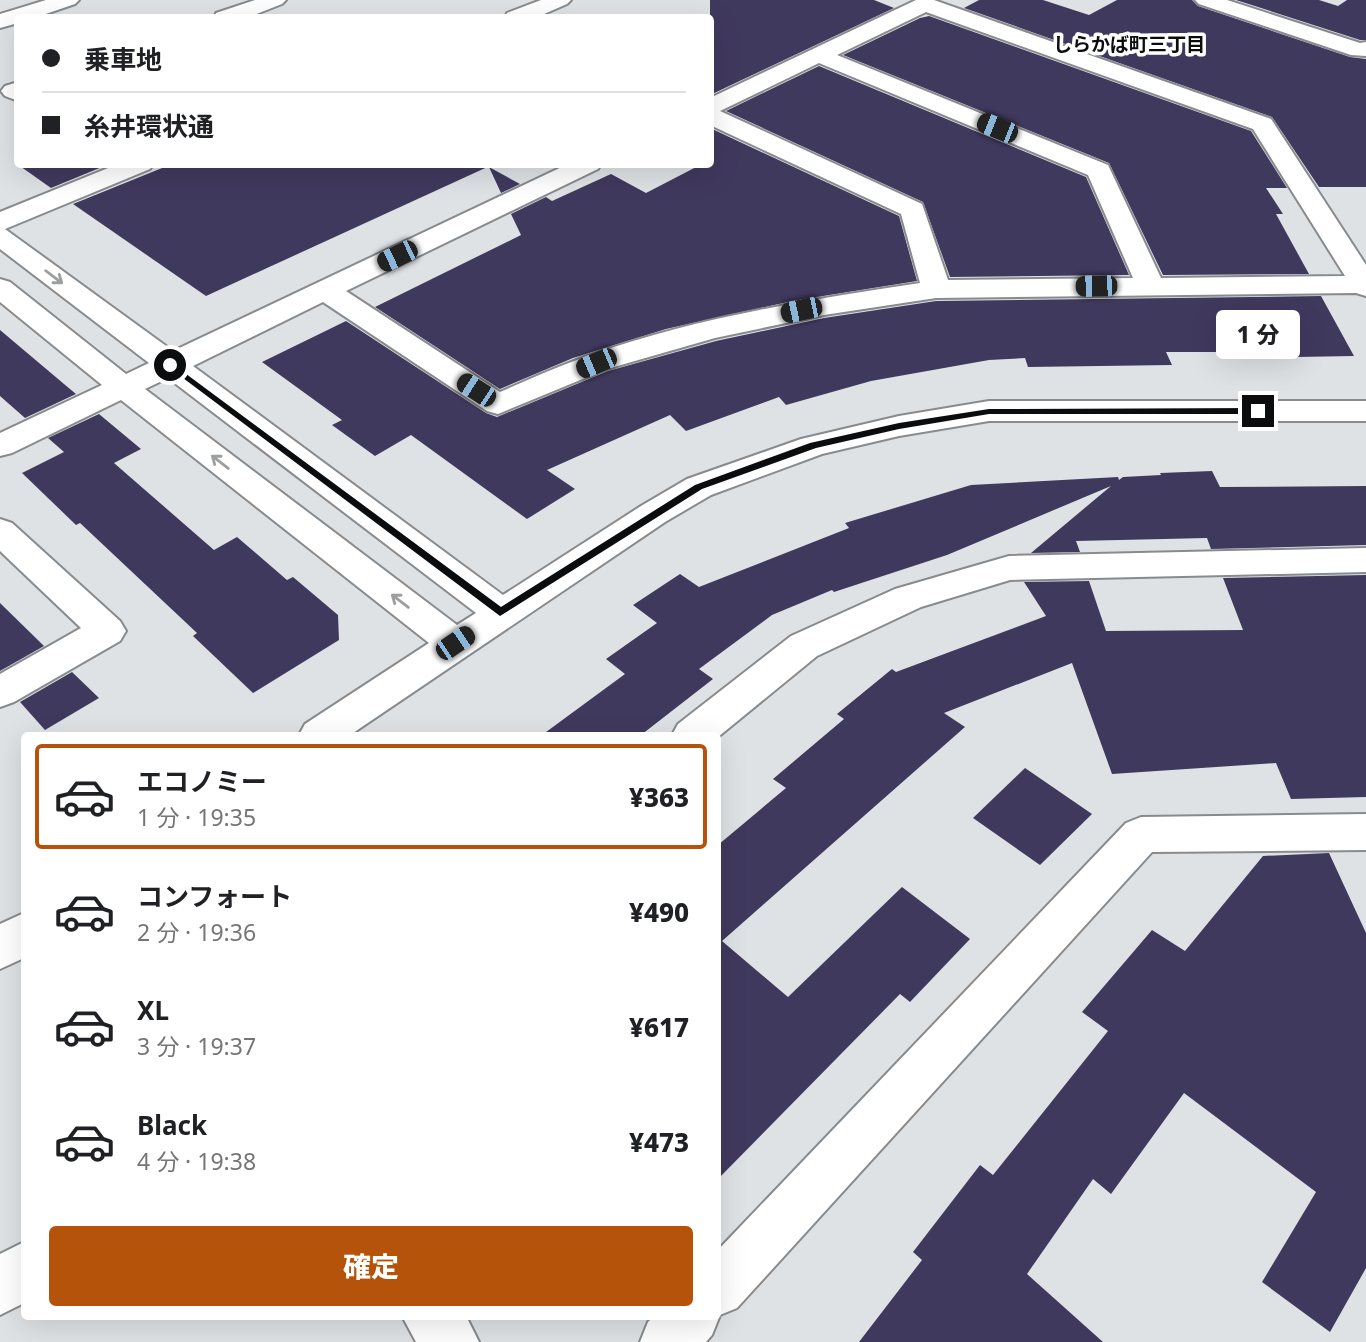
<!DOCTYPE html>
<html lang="ja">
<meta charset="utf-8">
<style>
body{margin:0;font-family:"Noto Sans","Noto Sans JP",sans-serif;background:#f6f6f6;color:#202124;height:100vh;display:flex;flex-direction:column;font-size:26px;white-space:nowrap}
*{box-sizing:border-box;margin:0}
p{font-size:23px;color:#757577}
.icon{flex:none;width:38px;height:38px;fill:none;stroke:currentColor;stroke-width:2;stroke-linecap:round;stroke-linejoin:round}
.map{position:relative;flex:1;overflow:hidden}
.side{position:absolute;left:21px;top:732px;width:700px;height:588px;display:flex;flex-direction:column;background:#fff;border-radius:7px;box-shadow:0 7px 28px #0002}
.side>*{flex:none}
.guide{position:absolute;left:14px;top:14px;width:700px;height:154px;border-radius:7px;box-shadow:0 7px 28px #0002;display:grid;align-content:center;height:154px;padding:0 28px;background:#fff}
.end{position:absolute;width:32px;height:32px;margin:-16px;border:9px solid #0b0c0d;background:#fff;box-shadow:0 0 0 4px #fff}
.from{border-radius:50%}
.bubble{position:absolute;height:49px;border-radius:7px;background:#fff;box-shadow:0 7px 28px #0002;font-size:23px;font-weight:800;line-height:49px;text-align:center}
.car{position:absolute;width:21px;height:42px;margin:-21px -10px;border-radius:9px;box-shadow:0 0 5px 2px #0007;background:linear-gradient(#222 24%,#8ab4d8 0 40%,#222 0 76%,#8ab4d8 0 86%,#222 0)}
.guide b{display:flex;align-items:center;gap:24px;height:66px;font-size:26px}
.guide b+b{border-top:2px solid #e0e0e0}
.guide i{width:18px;height:18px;background:#202124}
ul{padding:12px 0 0;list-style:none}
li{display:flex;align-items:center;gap:21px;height:105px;margin:0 14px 10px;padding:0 14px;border:4px solid transparent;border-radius:7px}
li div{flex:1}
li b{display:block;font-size:26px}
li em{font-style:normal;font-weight:800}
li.active{border-color:#b45309}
li>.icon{width:63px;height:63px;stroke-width:1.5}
.primary-button{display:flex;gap:14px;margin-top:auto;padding:14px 28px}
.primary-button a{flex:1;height:80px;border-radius:7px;background:#b45309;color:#fff;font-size:28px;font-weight:800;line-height:80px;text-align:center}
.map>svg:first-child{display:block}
.building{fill:#40395e}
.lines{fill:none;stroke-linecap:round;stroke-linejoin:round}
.minor-casing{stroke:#888b8e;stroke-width:4}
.minor{fill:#fff;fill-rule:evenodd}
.oneway{stroke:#9d9e9e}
.route{fill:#0b0c0d}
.labels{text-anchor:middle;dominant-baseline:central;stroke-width:7;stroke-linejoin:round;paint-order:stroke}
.far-neighbourhood-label{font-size:19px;font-weight:bold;fill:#0b0c0d;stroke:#fff}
</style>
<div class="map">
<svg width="1366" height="1342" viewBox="0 0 1366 1342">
<rect width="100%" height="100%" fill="#dfe2e5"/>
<g class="building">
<path d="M710 0H874L894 8 710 95Z"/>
<path d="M979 0H1043L1089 15 1117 0H1192L1198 6 1350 57 1366 59V187H1319L1272 117 964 8Z"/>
<path d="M1236 0H1319L1338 6 1347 0H1366V40H1360Z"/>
<path d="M929 16 1251 131 1287 188H1266L1283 214H1276L1309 274 1163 275 1109 163 843 55 920 18Z"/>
<path d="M819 66 1086 177 1129 275 950 277 923 202 726 111Z"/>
<path d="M710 128 899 216 917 281 792 301 666 329 573 358 500 389 375 307 521 235 511 214 546 197 552 201 611 174 646 193 702 164H710Z"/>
<path d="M17 164H98L102 167 51 188Z"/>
<path d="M172 164H494L206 296 73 204Z"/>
<path d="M489 167 520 184 501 193Z"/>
<path d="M1321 296 1354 356 1295 357 1292 352H1166L1172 365 1028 367 1025 358 989 360 871 381 786 405 779 397 686 431 670 415 547 470 575 489 527 519 411 435 375 456 332 425 342 420 262 362 346 321 486 413 497 417 608 371 716 341 824 318 936 301Z"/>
<path d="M0 330 64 384 76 394 25 418 0 396Z"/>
<path d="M99 414 141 449 114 463 214 550 237 537 287 580 293 577 338 615 339 640 253 693 193 636 197 633 80 523 76 525 22 473 64 452 48 438Z"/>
<path d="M1212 471 1220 487 1366 486V545L1211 549 1207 538 1076 541 1080 552 1031 553 1111 486 947 555 834 592 832 590 772 615 699 669 713 679 641 735H542L625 674 606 659 657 623 633 605 680 574 699 587 849 528 845 523 971 485 1118 477 1119 480 1123 477 1161 475 1160 473Z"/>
<path d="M1366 575V797L1291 799 1276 763 1112 774 1072 663 944 713 965 727 722 941 788 997 902 887 970 939 910 1002 900 994 718 1179V845L786 788 773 779 844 719 837 714 892 669 896 672 1046 616 1024 582 1089 581 1106 631 1243 630 1223 578Z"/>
<path d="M0 603 44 646 0 671Z"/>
<path d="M72 672 99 698 45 730 20 702Z"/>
<path d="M1025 768 1092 814 1040 865 973 818Z"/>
<path d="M1329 853 1366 933V1268L1330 1332 1262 1282 1316 1192 1184 1093 1111 1194 1093 1179 1027 1274 1103 1342H859L922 1260 913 1252 980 1165 993 1175 1108 1031 1082 1012 1152 930 1185 951 1263 856Z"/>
</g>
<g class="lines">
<g class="minor-casing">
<g id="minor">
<path d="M46 0H79L75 4 34 18H18V23L0 28V14Z"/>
<path d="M255 0H286L282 4 246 18H214L216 13Z"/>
<path d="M541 0H571L567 4 535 18H505L507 13Z"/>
<path d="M916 0H934L1271 119 1366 265V296L1356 293 936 298 824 315 715 338 607 369 498 414 487 411 323 302 193 366 503 595 641 506 687 479 801 439 899 416 989 401H1366V421H989L899 436 822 454 711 495 665 522 350 735H299L305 724 429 643 121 400 12 453 0 456V433L102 385 0 302V279L10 282 126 374 149 363 0 249V212L118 164H153L150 169 5 229 173 351 568 164H601L598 169 346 291 500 392C528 380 556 367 585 357 693 318 807 300 920 283L901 214 710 125V98ZM926 12 1253 129 1345 276 1161 278 1108 165 837 55ZM819 63 1088 175 1133 278 948 280 922 204 720 111ZM168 378 476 613 457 625 145 389Z"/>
<path d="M1195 0H1227L1360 43 1366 42V56L1351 55 1199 4Z"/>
<path d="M18 82V101L5 96 1 91 5 86Z"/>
<path d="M0 519 12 523 120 621 126 631 120 641 14 702 0 707V674L81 628 0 551Z"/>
<path d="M1366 548V572L1010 580 921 607 817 656 718 737 672 735 678 724 791 636 895 589 1009 556Z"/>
<path d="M1366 814V850L1152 852 737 1308 720 1315 712 1335 706 1342H640L648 1322 654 1316H718V1250L1126 823 1141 817Z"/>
<path d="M24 913V958L0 969V924Z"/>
<path d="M24 1242V1303L0 1315V1254Z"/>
<path d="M402 1316H466L479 1342H416Z"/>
</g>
</g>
<use href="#minor" class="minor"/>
</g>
<defs><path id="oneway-shaft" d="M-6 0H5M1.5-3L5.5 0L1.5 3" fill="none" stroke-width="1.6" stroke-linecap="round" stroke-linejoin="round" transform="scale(1.75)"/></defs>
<g class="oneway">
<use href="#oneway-shaft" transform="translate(54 277) rotate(37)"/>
<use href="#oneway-shaft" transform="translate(220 462) rotate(-142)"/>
<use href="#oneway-shaft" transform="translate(400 601) rotate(-143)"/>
</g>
<path class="route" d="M170 362 501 607 695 485 810 443 899 423 989 409 1258 408 1263 411 1258 414H989L899 429 816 448 702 489 500 616 167 366 166 365Z"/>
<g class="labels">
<g class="far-neighbourhood-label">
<text x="1129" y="44">しらかば町三丁目</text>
</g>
</g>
</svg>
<i class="end from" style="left:170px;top:365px"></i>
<i class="end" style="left:1258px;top:411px"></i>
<div class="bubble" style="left:1216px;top:310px;width:84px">1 分</div>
<i class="car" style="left:997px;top:128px;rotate:292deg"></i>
<i class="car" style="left:397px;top:256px;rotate:244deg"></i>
<i class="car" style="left:1096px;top:286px;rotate:269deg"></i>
<i class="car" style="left:801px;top:310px;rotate:258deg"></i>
<i class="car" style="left:596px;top:363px;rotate:247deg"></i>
<i class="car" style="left:476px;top:390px;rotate:303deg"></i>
<i class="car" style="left:455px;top:643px;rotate:56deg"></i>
<div class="guide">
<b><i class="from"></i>乗車地</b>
<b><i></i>糸井環状通</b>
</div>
<section class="side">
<ul>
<li class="active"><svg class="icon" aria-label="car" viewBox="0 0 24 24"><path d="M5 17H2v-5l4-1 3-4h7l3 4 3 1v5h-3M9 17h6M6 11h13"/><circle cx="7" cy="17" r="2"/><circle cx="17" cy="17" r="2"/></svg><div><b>エコノミー</b><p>1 分 · 19:35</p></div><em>¥363</em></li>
<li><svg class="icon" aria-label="car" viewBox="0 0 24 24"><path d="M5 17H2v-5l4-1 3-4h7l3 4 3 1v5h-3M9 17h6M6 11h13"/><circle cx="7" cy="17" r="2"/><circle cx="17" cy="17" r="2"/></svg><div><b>コンフォート</b><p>2 分 · 19:36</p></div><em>¥490</em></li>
<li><svg class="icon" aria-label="car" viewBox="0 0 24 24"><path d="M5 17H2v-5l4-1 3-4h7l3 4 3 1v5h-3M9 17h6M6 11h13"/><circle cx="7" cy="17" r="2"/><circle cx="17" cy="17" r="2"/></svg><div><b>XL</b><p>3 分 · 19:37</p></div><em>¥617</em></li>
<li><svg class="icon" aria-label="car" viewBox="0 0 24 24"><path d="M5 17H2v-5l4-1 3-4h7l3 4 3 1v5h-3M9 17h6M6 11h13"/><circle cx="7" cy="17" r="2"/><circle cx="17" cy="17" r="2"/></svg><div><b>Black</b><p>4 分 · 19:38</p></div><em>¥473</em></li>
</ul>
<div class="primary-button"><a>確定</a></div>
</section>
</div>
